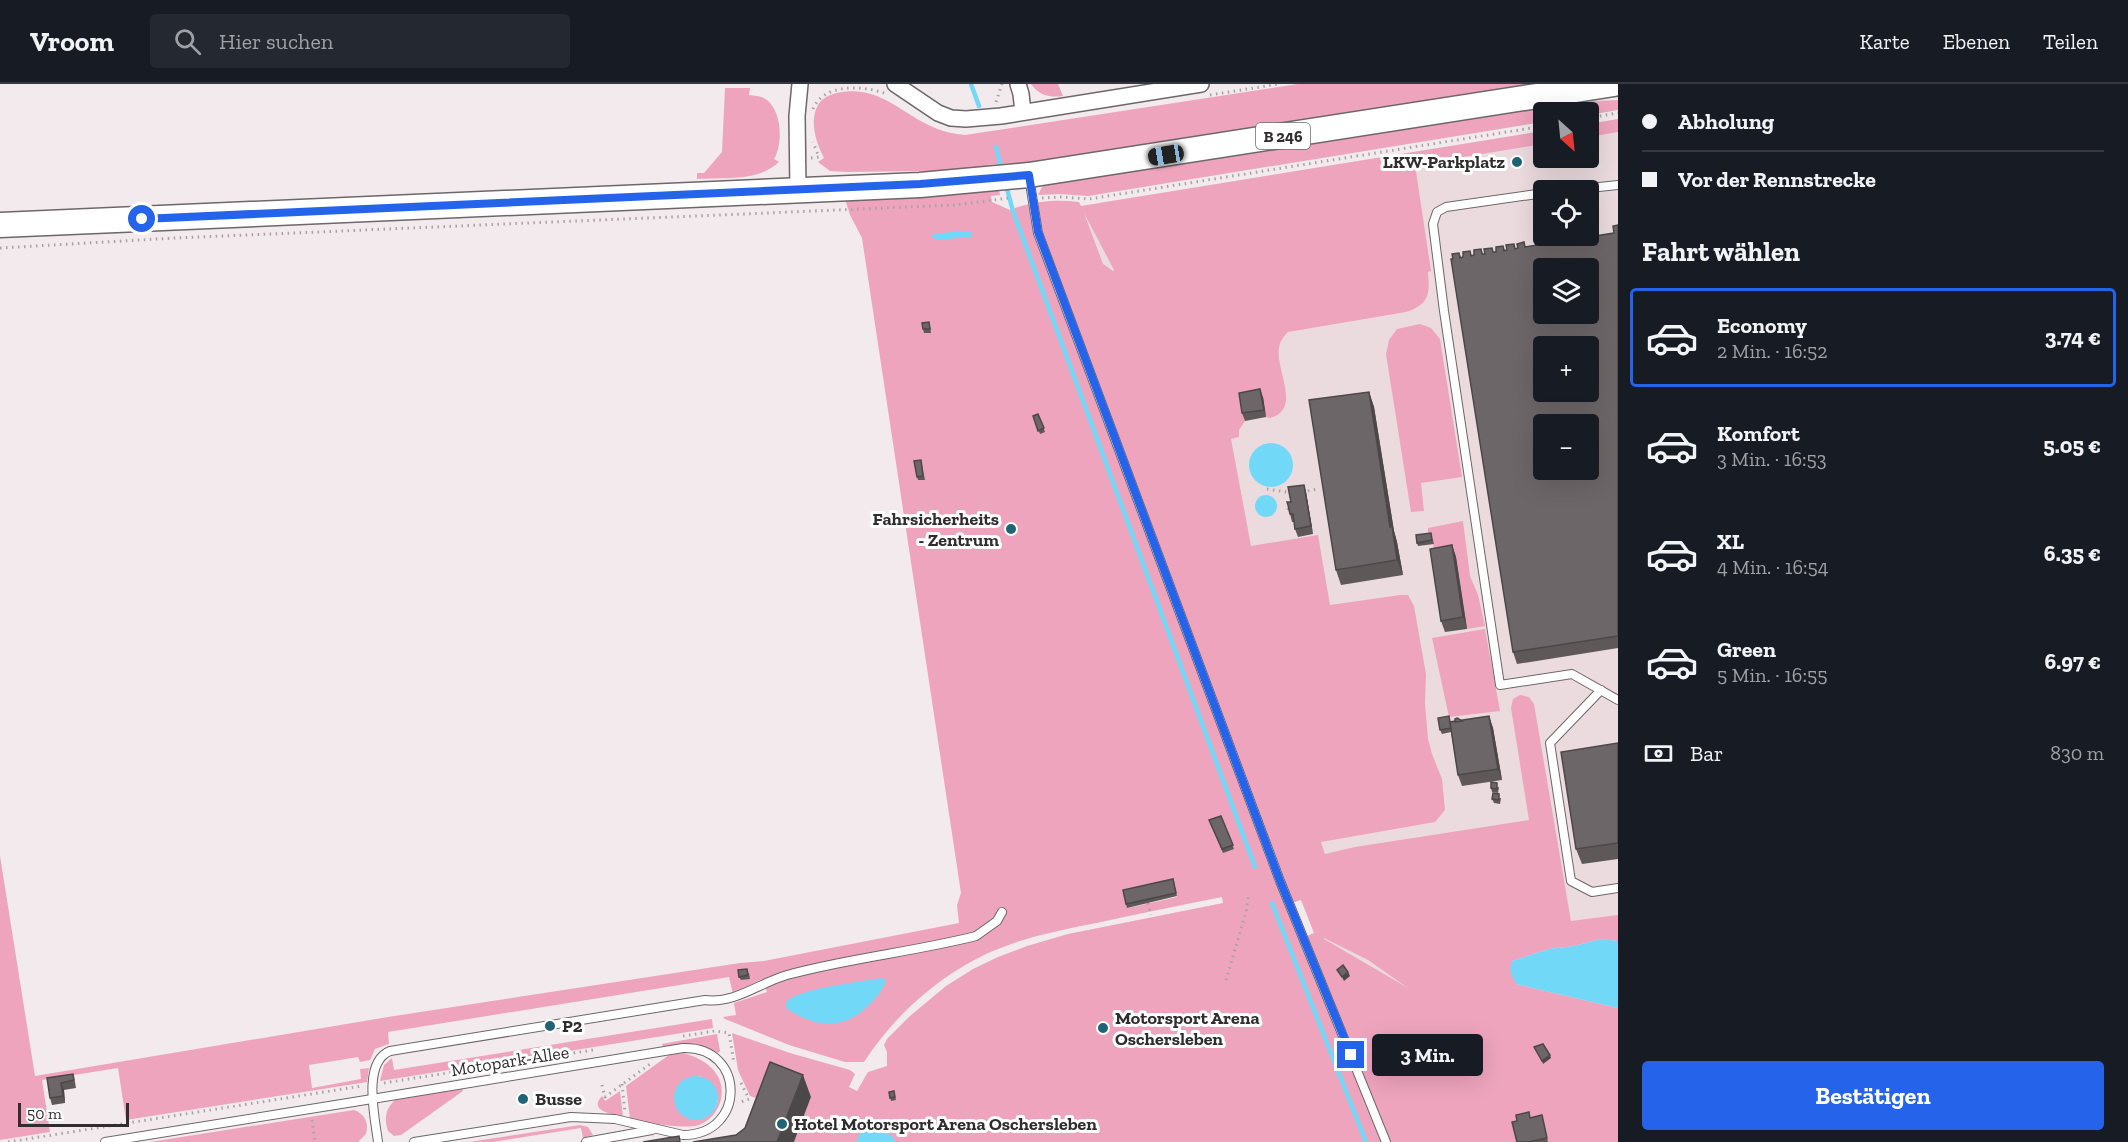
<!DOCTYPE html>
<html lang="de">
<meta charset="utf-8">
<style>
body{margin:0;font-family:"Zilla Slab",serif;background:#242831;color:#f1f3f6;height:100vh;display:flex;flex-direction:column;font-size:22px;white-space:nowrap}
*{box-sizing:border-box;margin:0}
p{font-size:20px;color:#9ea1a6}
.icon{flex:none;width:33px;height:33px;fill:none;stroke:currentColor;stroke-width:2;stroke-linecap:round;stroke-linejoin:round}
.map{position:relative;flex:1;overflow:hidden}
.side{display:flex;flex-direction:column;background:#171b24;width:510px}
.side>*{flex:none}
.hud{display:grid;align-content:center;height:132px;padding:0 24px;background:#171b24}
.needle{width:39px;rotate:153deg}
.tools{position:absolute;left:1533px;top:18px;display:grid;gap:12px}
.tools a{display:grid;place-items:center;width:66px;height:66px;border-radius:6px;background:#171b24;box-shadow:0 6px 24px #0002;font-size:30px}
.scale{position:absolute;left:18px;bottom:15px;width:111px;box-sizing:border-box;padding-left:6px;border:3px solid #302d2e;border-top:0;font-size:16px;line-height:21px;white-space:nowrap;color:#302d2e;-webkit-text-stroke:4px #fff;paint-order:stroke}
.end{position:absolute;width:27px;height:27px;margin:-14px;border:8px solid #2563eb;background:#fff;box-shadow:0 0 0 3px #fff}
.from{border-radius:50%}
.bubble{position:absolute;height:42px;border-radius:6px;background:#171b24;box-shadow:0 6px 24px #0002;font-size:20px;font-weight:700;line-height:42px;text-align:center}
.car{position:absolute;width:18px;height:36px;margin:-18px -9px;border-radius:8px;box-shadow:0 0 4px 2px #0007;background:linear-gradient(#222 24%,#8ab4d8 0 40%,#222 0 76%,#8ab4d8 0 86%,#222 0)}
.hud b{display:flex;align-items:center;gap:21px;height:57px;font-size:22px}
.hud b+b{border-top:2px solid #363941}
.hud i{width:15px;height:15px;background:#f1f3f6}
ul{padding:0;list-style:none}
li{display:flex;align-items:center;gap:18px;height:99px;margin:0 12px 9px;padding:0 12px;border:3px solid transparent;border-radius:6px}
li div{flex:1}
li b{display:block;font-size:22px}
li em{font-style:normal;font-weight:700}
li.active{border-color:#2563eb}
li>.icon{width:54px;height:54px;stroke-width:1.5}
h2{padding:0 24px;font-size:27px;line-height:72px}
.pay{display:flex;align-items:center;gap:15px;height:66px;padding:0 24px;font-size:22px}
.pay p{margin-inline-start:auto}
.action{display:flex;gap:12px;margin-top:auto;padding:12px 24px}
.action a{flex:1;height:69px;border-radius:6px;background:#2563eb;color:#fff;font-size:24px;font-weight:700;line-height:69px;text-align:center}
header{display:flex;align-items:center;gap:36px;box-sizing:border-box;height:84px;padding:0 30px;background:#171b24;border-bottom:2px solid #363941}
header strong{font-size:28px}
nav{display:flex;gap:33px;margin-inline-start:auto;font-size:21px}
.search{width:420px;height:54px;background:#242831;display:flex;align-items:center;gap:15px;box-sizing:border-box;padding:0 21px;border-radius:6px;color:#9ea1a6;font-size:22px}
main{display:flex;flex:1;min-height:0}
.map>svg:first-child{display:block}
.built{fill:#ebdbdf;fill-rule:evenodd}
.green{fill:#eea4bd;fill-rule:evenodd}
.water{fill:#72d8f8}
.lines{fill:none;stroke-linecap:round;stroke-linejoin:round}
.stream{stroke:#72d8f8;stroke-width:4.5}
.service-casing{stroke:#6d6769;stroke-width:10}
.minor-casing{stroke:#6d6769;stroke-width:18}
.primary-casing{stroke:#6d6769;stroke-width:27}
.path{stroke:#a8a2a4;stroke-width:3;stroke-dasharray:1.5 4.5;stroke-linecap:butt}
.service{stroke:#fff;stroke-width:8}
.minor{stroke:#fff;stroke-width:15}
.primary{stroke:#fff;stroke-width:24}
.wall{fill:#5e5859}
.shaded-wall{fill:#4c4749}
.building{fill:#6d6668;stroke:#4c4749;stroke-width:1.5;fill-rule:evenodd}
.route{stroke:#2563eb;stroke-width:8}
.poi-dot{fill:#206376;stroke:#fff;stroke-width:2}
.labels{text-anchor:middle;dominant-baseline:central;stroke-width:6;stroke-linejoin:round;paint-order:stroke}
.shield{fill:#fff;stroke:#6e6c6d;stroke-width:1.5}
.shield-label{font-size:16px;font-weight:bold;fill:#302d2e}
.poi-label{font-size:18px;font-weight:bold;fill:#302d2e;stroke:#fff;text-anchor:start}
.street-label{font-size:18px;fill:#302d2e;stroke:#fff}
</style>
<header>
<strong>Vroom</strong>
<div class="search"><svg class="icon" aria-label="search" viewBox="0 0 24 24"><circle cx="10" cy="10" r="6"/><path d="M15 15l6 6"/></svg>Hier suchen</div>
<nav><a>Karte</a><a>Ebenen</a><a>Teilen</a></nav>
</header>
<main>
<div class="map">
<svg width="1618" height="1058" viewBox="0 0 1618 1058">
<rect width="100%" height="100%" fill="#f2eaec"/>
<path class="built" d="M1618 35V981L1420 920 1314 849 1325 770 1080 122 1543 47 1544 74H1588L1589 40ZM1544 106H1588V152H1544ZM1544 184H1588V230H1544ZM1544 262H1588V308H1544ZM1544 340H1588V386H1544Z"/>
<g class="green">
<path d="M1031 0H1058L1063 12C1049 14 1039 11 1031 0Z"/>
<path d="M1298 0H1548L1017 84 1016 79 988 81V86L848 88 830 87 818 78 824 74C816 59 809 37 818 21 822 14 829 11 837 9 878 0 900 29 933 43 944 48 954 50 965 51Z"/>
<path d="M725 4H750L749 11C756 12 762 12 767 16 782 28 783 60 774 75L779 78C758 98 723 93 697 95V89H704L722 68Z"/>
<path d="M1618 16V26L1589 31 1588 28H1544L1543 38 1088 112 1060 110 1038 111 1042 103 1047 99 1570 18Z"/>
<path d="M1618 35V48L1589 53V40Z"/>
<path d="M1543 47V60L1415 81 1431 187 1428 188C1430 211 1429 220 1406 228L1288 248C1283 253 1280 257 1279 264 1275 285 1303 327 1269 334L1266 333 1263 313 1242 317 1245 337 1239 346V353L1231 355 1251 462 1318 451 1330 521 1400 511H1408L1414 522 1426 590 1425 620 1428 655 1432 670 1442 695 1445 726 1435 738 1321 758 1325 770 1355 763 1529 736 1511 624 1513 615 1520 611 1529 613 1534 620 1571 837 1618 831V857L1601 855 1574 862 1549 865 1512 877 1516 900 1618 924V1058H1391L1360 982V976L1356 962 1352 963 1307 852 1314 849 1301 816 1285 821 1382 1058H794L811 1013 771 1019 750 1012 738 986 732 949 790 969 850 986 855 990 849 1003 857 1007 868 988 887 982V968L884 961 887 955 910 932 946 902 973 885 998 873 1027 862 1068 850 1223 819 1222 813C1182 821 1141 829 1101 838 1062 846 1023 853 986 870 936 894 894 932 864 978H845L789 961 725 935 723 933 736 931 734 919 767 908 762 895 733 910 729 893 388 948 389 960 375 965 370 976 360 978 358 973 309 981 312 1004 361 995 360 985 369 984 367 998 126 1036 118 984 42 996 50 1048 0 1056V772L35 992 388 933 740 879 764 877 959 839 957 821 961 809 862 154 850 131 845 115 999 106 1000 111 991 112 992 118 1010 126C1032 117 1056 115 1079 118L1081 122ZM1084 129 1114 186 1113 187 1103 180ZM1174 799 1177 813 1128 824ZM1324 854 1368 876 1408 904 1324 855Z"/>
<path d="M1420 240 1431 244 1440 255 1462 393 1421 399 1424 427 1411 428 1386 270 1389 256 1397 245Z"/>
<path d="M1463 437 1470 492 1478 511 1485 542 1467 545 1456 473 1434 476 1433 453 1416 455V452L1428 449V444Z"/>
<path d="M1485 545 1500 627 1449 633 1432 554Z"/>
<path d="M712 935 713 944 380 997 384 981 392 974 394 986Z"/>
<path d="M717 950 720 967 718 969 696 960 663 963 662 960Z"/>
<path d="M684 969C695 973 707 977 715 988 729 1006 720 1033 699 1041 683 1046 646 1038 630 1035L626 1002 669 971ZM699 992 711 998 718 1017C709 1046 671 1039 676 1007Z"/>
<path d="M462 1004 463 1007 401 1051 394 1052 388 1047C384 1035 385 1025 395 1016Z"/>
<path d="M620 1007 623 1033C612 1030 588 1027 602 1012L605 1017Z"/>
<path d="M354 1026C365 1030 369 1039 366 1050L358 1058H150Z"/>
<path d="M580 1041 588 1043 593 1051 583 1054 581 1044 492 1058H469Z"/>
</g>
<g class="water">
<path d="M960 147 972 148 971 153 936 156 931 152 934 150Z"/>
<circle cx="1271" cy="381" r="22"/>
<circle cx="1266" cy="422" r="11"/>
<path d="M1601 855 1618 857V924L1516 900 1510 887 1512 877 1549 865 1574 862Z"/>
<path d="M882 894 886 896C883 907 875 915 867 923 842 947 814 943 786 924V918C799 904 861 898 882 894Z"/>
<circle cx="696" cy="1014" r="22"/>
<path d="M882 1045 894 1054 895 1058H856L861 1048Z"/>
</g>
<g class="lines">
<g class="stream">
<path d="M971 0 979 22"/>
<path d="M996 63 1002 87"/>
<path d="M1006 101 1013 127 1255 783"/>
<path d="M1272 819 1366 1058"/>
</g>
<g class="service-casing">
<g id="service">
<path d="M1029 93 1038 149 1280 797 1386 1058"/>
<path d="M1571 106 1618 101"/>
<path d="M1544 109 1446 123 1437 128 1433 140 1444 227 1500 601 1572 590 1618 616"/>
<path d="M1601 606 1550 659 1571 797 1592 808 1618 804"/>
<path d="M105 1058C298 1028 490 995 683 964 746 962 747 1051 683 1051L615 1035 571 1033 414 1058"/>
<path d="M378 1058C375 1034 362 978 390 967L705 916C735 920 759 899 787 891 849 874 913 868 976 852L997 837 1002 828"/>
<path d="M586 1058 652 1046"/>
</g>
</g>
<g class="minor-casing">
<g id="minor">
<path d="M895 0 938 29 951 34 966 35 1001 32 1201 0"/>
<path d="M1018 0 1021 10 1023 28"/>
<path d="M798 106 797 32 800 0"/>
</g>
</g>
<g class="primary-casing">
<path id="primary" d="M0 141 920 101 1029 91 1614 0"/>
</g>
<g class="path">
<path d="M1210 11 1279 0"/>
<path d="M996 18 1002 0"/>
<path d="M813 25C823 0 861 1 884 9"/>
<path d="M1588 34 1618 29"/>
<path d="M811 74 819 73 813 58"/>
<path d="M1042 114 1061 113 1089 115 1544 42"/>
<path d="M0 164 175 154 955 121 1009 114"/>
<path d="M1267 405 1292 409"/>
<path d="M1302 408 1318 405"/>
<path d="M1288 426 1291 411"/>
<path d="M1148 819 1151 831"/>
<path d="M1226 896 1246 828 1249 809"/>
<path d="M683 952 715 947 729 949 734 979"/>
<path d="M384 999 593 966"/>
<path d="M741 999 749 1015 741 1018"/>
<path d="M622 1000 625 1028"/>
<path d="M602 1001 605 1013 650 980"/>
<path d="M312 1036 315 1058"/>
<path d="M8 1058 362 1002"/>
</g>
<use href="#service" class="service"/>
<use href="#minor" class="minor"/>
<use href="#primary" class="primary"/>
</g>
<g class="wall">
<path d="M1618 141V564L1517 580 1513 568 1453 175 1459 169 1461 173H1463L1470 167 1472 172 1474 171 1481 165 1483 170 1496 168 1503 162 1505 166 1614 149Z"/>
<path d="M930 242 931 249H924L923 245Z"/>
<path d="M1369 308 1374 323 1394 447 1397 458 1403 491 1341 501 1336 486Z"/>
<path d="M1263 313 1266 333 1245 337 1242 329Z"/>
<path d="M1038 330 1045 348 1040 350 1033 332Z"/>
<path d="M921 376 925 396H918L917 393Z"/>
<path d="M1304 401 1306 408 1313 450 1298 453 1295 445 1294 438H1292L1290 430 1291 418Z"/>
<path d="M1431 449 1434 460 1418 462 1417 459Z"/>
<path d="M1452 461 1456 473 1467 545 1445 548 1441 537Z"/>
<path d="M1489 632 1493 644 1502 696 1462 702 1458 691 1451 648 1442 650 1440 646 1451 638Z"/>
<path d="M1618 659V775L1582 780 1576 765Z"/>
<path d="M1499 703 1498 709 1492 708 1491 704Z"/>
<path d="M1501 714 1500 720 1494 719 1492 715Z"/>
<path d="M1221 732 1234 765 1223 769 1209 736Z"/>
<path d="M1173 795 1177 812 1127 824 1126 820Z"/>
<path d="M749 889 750 895 741 896 739 893Z"/>
<path d="M73 990 75 998 76 1004 64 1006 65 1019 52 1021 50 1014 47 994Z"/>
<path d="M894 1007 896 1016 891 1017 889 1008Z"/>
<path d="M1542 1031 1548 1058H1517L1531 1034Z"/>
</g>
<g class="shaded-wall">
<path d="M1260 305 1263 313 1266 333 1264 326Z"/>
<path d="M1369 308 1374 323 1394 447 1397 458 1403 491 1397 476 1390 443Z"/>
<path d="M1304 401 1306 408 1313 450 1311 442Z"/>
<path d="M1452 461 1456 473 1467 545 1463 533Z"/>
<path d="M1489 632 1493 644 1502 696 1498 685Z"/>
<path d="M1348 888 1350 892 1344 897 1342 893Z"/>
<path d="M1550 971 1551 974 1543 980 1542 977Z"/>
<path d="M803 991 811 1013 794 1058H777Z"/>
<path d="M61 999 64 1006 65 1019 63 1012Z"/>
</g>
<g class="building">
<path d="M1618 141V552L1513 568 1451 175H1453L1452 170 1459 169 1460 174 1463 173V168L1470 167 1471 172 1474 171V166L1481 165 1482 170H1485L1484 165 1492 164 1493 168H1496V163L1503 162 1504 167 1507 166 1506 161 1514 160 1515 165 1518 164 1517 160 1524 158 1525 163 1614 149 1613 142ZM1544 184H1588V230H1544ZM1544 262H1588V308H1544ZM1544 340H1588V386H1544Z"/>
<path d="M929 238 930 245H923L922 239Z"/>
<path d="M1260 305 1264 326 1242 329 1239 309Z"/>
<path d="M1369 308 1390 443 1392 442 1397 476 1336 486 1309 316Z"/>
<path d="M1038 330 1044 344 1038 347 1033 332Z"/>
<path d="M921 376 923 392 917 393 914 377Z"/>
<path d="M1304 401 1311 442 1295 445 1293 430H1290L1288 421 1287 418H1291L1288 403Z"/>
<path d="M1431 449 1432 456 1417 459 1416 451Z"/>
<path d="M1452 461 1463 533 1441 537 1430 465Z"/>
<path d="M1449 632 1451 644 1440 646 1438 634Z"/>
<path d="M1489 632 1498 685 1458 691 1450 638Z"/>
<path d="M1457 634 1462 637 1455 638V635Z"/>
<path d="M1618 659V759L1576 765 1561 668Z"/>
<path d="M1491 698 1497 699V705L1491 704Z"/>
<path d="M1493 709 1499 710V716L1492 715Z"/>
<path d="M1221 732 1233 761 1222 765 1209 736Z"/>
<path d="M1173 795 1176 809 1126 820 1123 806Z"/>
<path d="M1343 881 1348 888 1342 893 1337 886Z"/>
<path d="M747 885 748 891 739 893 738 886Z"/>
<path d="M1543 960 1550 971 1542 977 1534 963Z"/>
<path d="M770 978 803 991 777 1058H693L736 1051 745 1044Z"/>
<path d="M73 990 74 996 61 999 63 1012 50 1014 47 994Z"/>
<path d="M894 1007 895 1013 890 1014 889 1008Z"/>
<path d="M1529 1028 1530 1034 1542 1031 1547 1054 1528 1058H1517L1512 1038 1517 1037 1516 1031Z"/>
<path d="M679 1052 680 1058H643Z"/>
</g>
<g class="lines">
<path class="route" d="M142 135 920 100 1029 91 1038 148 1280 797 1351 971"/>
</g>
<g class="poi-dot">
<circle cx="1517" cy="78" r="6"/>
<circle cx="1011" cy="445" r="6"/>
<circle cx="550" cy="942" r="6"/>
<circle cx="1103" cy="944" r="6"/>
<circle cx="523" cy="1015" r="6"/>
<circle cx="782" cy="1040" r="6"/>
</g>
<g class="labels">
<rect class="shield" x="1256" y="39" width="54" height="26" rx="4.5"/>
<g class="shield-label">
<text x="1283" y="52">B 246</text>
</g>
<g class="poi-label">
<text x="1505" y="78" text-anchor="end">LKW-Parkplatz</text>
<text x="999" y="435" text-anchor="end">Fahrsicherheits<tspan x="999" dy="21">- Zentrum</tspan></text>
<text x="1115" y="934">Motorsport Arena<tspan x="1115" dy="21">Oschersleben</tspan></text>
<text x="562" y="942">P2</text>
<text x="535" y="1015">Busse</text>
<text x="794" y="1040">Hotel Motorsport Arena Oschersleben</text>
</g>
<g class="street-label">
<text transform="translate(510 977) rotate(-9)">Motopark-Allee</text>
</g>
</g>
</svg>
<div class="tools">
<a><svg class="needle" viewBox="-14 -14 28 28"><path d="M0-13l5 13h-10z" fill="#e53935"/><path d="M0 13l5-13h-10z" fill="#9ea1a6"/></svg></a>
<a><svg class="icon" aria-label="locate" viewBox="0 0 24 24"><circle cx="12" cy="12" r="6"/><path d="M12 2v4M12 18v4M2 12h4M18 12h4"/></svg></a>
<a><svg class="icon" aria-label="layers" viewBox="0 0 24 24"><path d="M12 4l9 5-9 5-9-5zM3 14l9 5 9-5"/></svg></a>
<a>+</a>
<a>−</a>
</div>
<div class="scale">50 m</div>
<i class="end from" style="left:142px;top:135px"></i>
<i class="end" style="left:1351px;top:971px"></i>
<div class="bubble" style="left:1372px;top:950px;width:111px">3 Min.</div>
<i class="car" style="left:1166px;top:71px;rotate:261deg"></i>
</div>
<section class="side">
<div class="hud">
<b><i class="from"></i>Abholung</b>
<b><i></i>Vor der Rennstrecke</b>
</div>
<h2>Fahrt wählen</h2>
<ul>
<li class="active"><svg class="icon" aria-label="car" viewBox="0 0 24 24"><path d="M5 17H2v-5l4-1 3-4h7l3 4 3 1v5h-3M9 17h6M6 11h13"/><circle cx="7" cy="17" r="2"/><circle cx="17" cy="17" r="2"/></svg><div><b>Economy</b><p>2 Min. · 16:52</p></div><em>3.74 €</em></li>
<li><svg class="icon" aria-label="car" viewBox="0 0 24 24"><path d="M5 17H2v-5l4-1 3-4h7l3 4 3 1v5h-3M9 17h6M6 11h13"/><circle cx="7" cy="17" r="2"/><circle cx="17" cy="17" r="2"/></svg><div><b>Komfort</b><p>3 Min. · 16:53</p></div><em>5.05 €</em></li>
<li><svg class="icon" aria-label="car" viewBox="0 0 24 24"><path d="M5 17H2v-5l4-1 3-4h7l3 4 3 1v5h-3M9 17h6M6 11h13"/><circle cx="7" cy="17" r="2"/><circle cx="17" cy="17" r="2"/></svg><div><b>XL</b><p>4 Min. · 16:54</p></div><em>6.35 €</em></li>
<li><svg class="icon" aria-label="car" viewBox="0 0 24 24"><path d="M5 17H2v-5l4-1 3-4h7l3 4 3 1v5h-3M9 17h6M6 11h13"/><circle cx="7" cy="17" r="2"/><circle cx="17" cy="17" r="2"/></svg><div><b>Green</b><p>5 Min. · 16:55</p></div><em>6.97 €</em></li>
</ul>
<div class="pay"><svg class="icon" aria-label="cash" viewBox="0 0 24 24"><path d="M3 7h18v10H3z"/><circle cx="12" cy="12" r="2"/></svg>Bar<p>830 m</p></div>
<div class="action"><a>Bestätigen</a></div>
</section>
</main>
